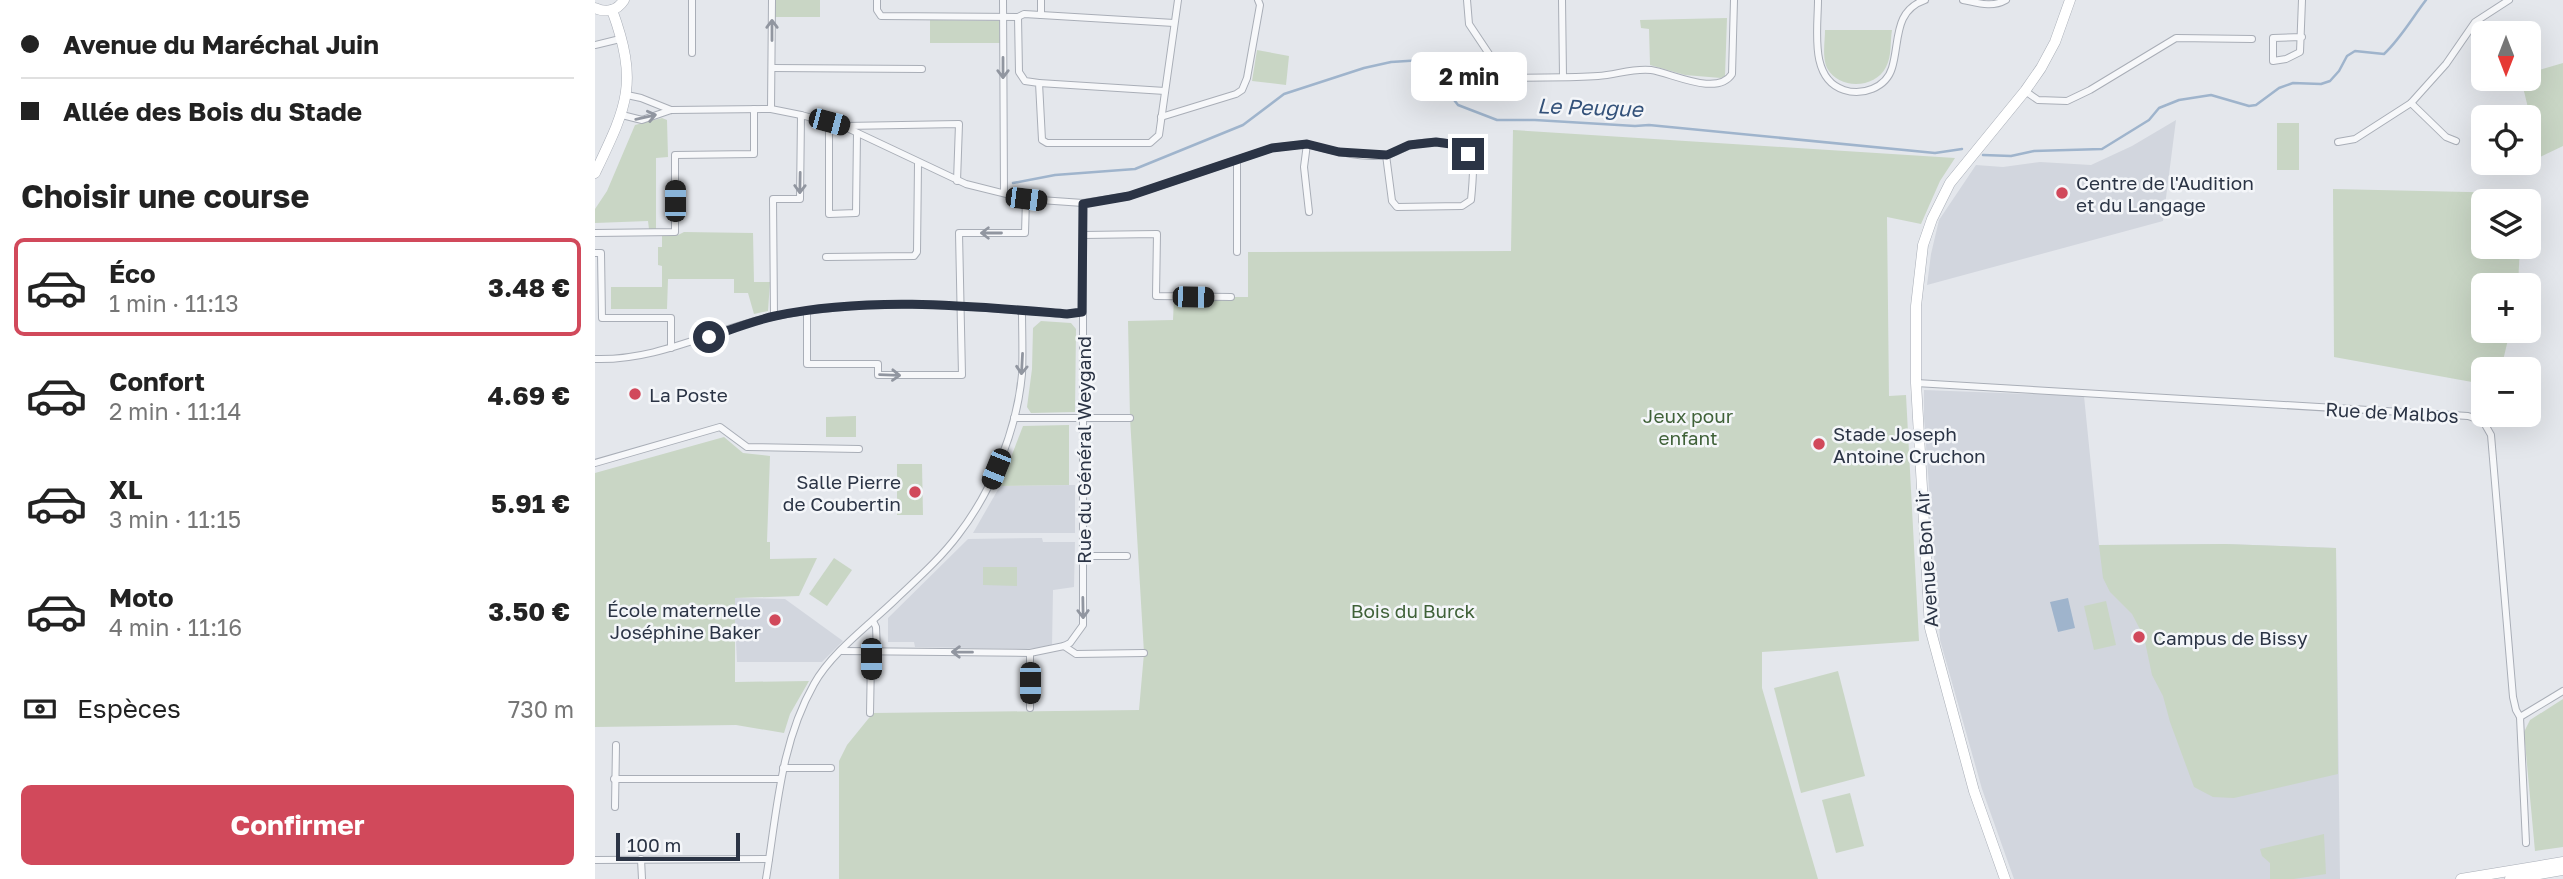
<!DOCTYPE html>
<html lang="fr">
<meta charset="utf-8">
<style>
body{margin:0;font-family:"Golos Text",sans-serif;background:#f6f6f6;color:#222;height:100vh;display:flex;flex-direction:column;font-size:26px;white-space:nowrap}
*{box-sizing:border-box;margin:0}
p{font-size:23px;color:#767676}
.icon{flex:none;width:38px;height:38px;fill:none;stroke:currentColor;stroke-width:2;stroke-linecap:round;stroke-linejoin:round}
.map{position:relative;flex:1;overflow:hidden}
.panel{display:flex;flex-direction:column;background:#fff;width:595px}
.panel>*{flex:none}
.guide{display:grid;align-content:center;height:154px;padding:0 21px;background:#fff}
.needle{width:46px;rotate:180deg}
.buttons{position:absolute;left:1876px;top:21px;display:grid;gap:14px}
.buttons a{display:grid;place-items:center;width:70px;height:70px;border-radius:10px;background:#fff;box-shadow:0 7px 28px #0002;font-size:35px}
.scale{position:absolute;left:21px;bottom:18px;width:124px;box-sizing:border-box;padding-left:7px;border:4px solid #2b3445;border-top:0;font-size:19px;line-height:24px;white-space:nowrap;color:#2b3445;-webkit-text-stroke:5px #f4f6f9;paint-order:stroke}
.end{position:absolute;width:32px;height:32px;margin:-16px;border:9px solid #2b3445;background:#fff;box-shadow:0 0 0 4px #fff}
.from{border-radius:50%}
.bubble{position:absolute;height:49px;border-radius:10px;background:#fff;box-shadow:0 7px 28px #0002;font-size:23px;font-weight:700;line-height:49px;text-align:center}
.car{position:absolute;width:21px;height:42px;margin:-21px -10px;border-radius:9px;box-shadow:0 0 5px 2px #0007;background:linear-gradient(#222 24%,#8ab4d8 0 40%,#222 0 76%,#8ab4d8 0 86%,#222 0)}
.guide b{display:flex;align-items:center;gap:24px;height:66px;font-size:26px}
.guide b+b{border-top:2px solid #e0e0e0}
.guide i{width:18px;height:18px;background:#222}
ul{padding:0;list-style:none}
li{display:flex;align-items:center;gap:21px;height:98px;margin:0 14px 10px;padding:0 7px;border:4px solid transparent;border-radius:10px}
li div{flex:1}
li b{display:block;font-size:26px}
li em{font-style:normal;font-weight:700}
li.on{border-color:#d1495b}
li>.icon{width:63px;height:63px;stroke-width:1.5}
h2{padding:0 21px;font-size:32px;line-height:84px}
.pay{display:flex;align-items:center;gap:18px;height:77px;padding:0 21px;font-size:26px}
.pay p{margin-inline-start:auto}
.cta{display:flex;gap:14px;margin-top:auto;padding:14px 21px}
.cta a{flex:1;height:80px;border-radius:10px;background:#d1495b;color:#fff;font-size:28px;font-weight:700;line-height:80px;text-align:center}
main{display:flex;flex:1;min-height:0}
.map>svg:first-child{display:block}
.built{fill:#d2d6de}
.green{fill:#c9d6c5}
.water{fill:#9fb4cc}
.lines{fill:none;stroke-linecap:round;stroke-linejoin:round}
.stream{stroke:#9fb4cc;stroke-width:2.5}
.street-casing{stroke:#a9aeb7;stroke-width:8}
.secondary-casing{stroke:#a9aeb7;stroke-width:11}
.street{stroke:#f7f8fa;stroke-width:6}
.secondary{stroke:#fff;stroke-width:10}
.oneway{stroke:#9196a0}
.route{stroke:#2b3445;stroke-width:9}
.poi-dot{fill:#d1495b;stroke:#f4f6f9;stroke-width:2.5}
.labels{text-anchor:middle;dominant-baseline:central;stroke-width:5;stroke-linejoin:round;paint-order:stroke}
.poi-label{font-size:19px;fill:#2b3445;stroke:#f4f6f9;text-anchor:start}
.street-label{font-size:19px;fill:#2b3445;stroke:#f4f6f9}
.park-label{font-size:19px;fill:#3f6138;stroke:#f4f6f9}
.water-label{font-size:21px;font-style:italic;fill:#34527a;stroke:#f4f6f9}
</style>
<main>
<section class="panel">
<div class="guide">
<b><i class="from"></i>Avenue du Maréchal Juin</b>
<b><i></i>Allée des Bois du Stade</b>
</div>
<h2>Choisir une course</h2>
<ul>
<li class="on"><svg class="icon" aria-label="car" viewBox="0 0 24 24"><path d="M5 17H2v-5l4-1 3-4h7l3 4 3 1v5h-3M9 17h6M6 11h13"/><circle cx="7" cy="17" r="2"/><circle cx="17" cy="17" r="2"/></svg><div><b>Éco</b><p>1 min · 11:13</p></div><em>3.48 €</em></li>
<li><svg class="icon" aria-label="car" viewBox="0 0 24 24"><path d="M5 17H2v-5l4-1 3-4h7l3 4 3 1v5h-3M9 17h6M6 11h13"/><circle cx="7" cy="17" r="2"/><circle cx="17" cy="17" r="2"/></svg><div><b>Confort</b><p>2 min · 11:14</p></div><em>4.69 €</em></li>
<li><svg class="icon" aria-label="car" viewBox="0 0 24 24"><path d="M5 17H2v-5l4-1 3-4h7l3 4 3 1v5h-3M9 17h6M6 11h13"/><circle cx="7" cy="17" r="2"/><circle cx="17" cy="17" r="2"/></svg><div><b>XL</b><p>3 min · 11:15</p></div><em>5.91 €</em></li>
<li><svg class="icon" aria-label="car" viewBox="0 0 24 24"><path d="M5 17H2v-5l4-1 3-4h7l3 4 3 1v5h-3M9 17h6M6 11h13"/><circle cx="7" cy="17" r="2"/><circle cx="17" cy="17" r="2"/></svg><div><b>Moto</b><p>4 min · 11:16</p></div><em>3.50 €</em></li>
</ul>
<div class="pay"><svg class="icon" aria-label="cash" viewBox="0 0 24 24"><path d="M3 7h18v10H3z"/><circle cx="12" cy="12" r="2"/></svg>Espèces<p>730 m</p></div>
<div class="cta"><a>Confirmer</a></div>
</section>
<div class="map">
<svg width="1968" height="879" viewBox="0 0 1968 879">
<rect width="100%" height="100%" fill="#e4e7ec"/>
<g class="built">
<path d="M1581 120 1568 221 1332 285 1336 254 1344 220 1381 165 1408 167 1445 162 1496 165 1537 146Z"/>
<path d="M1329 390 1489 396 1504 545 1630 544 1741 548 1745 879H1419L1387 789 1345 640 1329 417Z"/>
<path d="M480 485V533H378L405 486Z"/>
<path d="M447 538 448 542H480L479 587 458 590 457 647 430 649 320 647 319 642H293V618L373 539Z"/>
<path d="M139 598 190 599 248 641 227 662H142Z"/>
</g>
<g class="green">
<rect x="180" y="0" width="45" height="17"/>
<path d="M1132 18 1130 76 1126 78 1090 75 1055 65 1054 29 1046 28 1045 20Z"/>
<path d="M335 20 404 21 405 43H335Z"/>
<path d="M1230 30H1297C1295 42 1297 56 1291 67 1280 89 1244 90 1232 68 1227 57 1230 42 1230 30Z"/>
<path d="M662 50 694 56 691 85 657 81Z"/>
<path d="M1968 63V146L1945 157 1926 79H1934V73Z"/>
<path d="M67 118 72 120 73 157 61 158V229H54L53 221 0 223V209L12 191 40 125Z"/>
<rect x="1682" y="123" width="22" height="47"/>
<path d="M918 130 1360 158 1345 181 1326 224 1292 217 1294 396 1311 395 1324 641 1167 652V688L1223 879H244V761L252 745 278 713 544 710 549 653 535 418 533 321 578 320 579 297H653V252L916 251Z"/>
<path d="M1738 189 1918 193 1919 201H1888V247H1925L1923 285H1888V331H1915L1906 369H1888V384L1739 357Z"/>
<path d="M89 232 158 233 159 282H175L173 311 159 314 153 293H139V279H73L72 309H16V287H67V266L63 265V247H67V236L83 235Z"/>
<path d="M446 321 476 323 481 329 480 412 436 413 432 407 437 369 438 328Z"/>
<path d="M261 416V437H231V417Z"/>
<path d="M474 425V485L405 486 428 426Z"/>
<path d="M129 437 148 453 175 456 172 542H175V559L222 558 204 596 140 598V682L214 681 195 714 189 733 141 725 0 727V473Z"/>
<path d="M302 464H327L328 515H302Z"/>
<path d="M1630 544 1741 548 1743 774 1639 798 1618 797 1599 787 1575 722 1568 696 1557 675 1549 637 1537 614 1515 592 1508 578 1504 545Z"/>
<path d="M239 558 257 570 232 606 214 594Z"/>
<path d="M388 567H422V586L388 585Z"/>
<path d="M1511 601 1521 645 1499 650 1489 606Z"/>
<path d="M1243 671 1270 776 1206 793 1179 688Z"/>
<path d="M1968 699V847L1940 851 1929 732 1935 720Z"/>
<path d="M1255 793 1269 846 1241 853 1227 800Z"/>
<path d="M1729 834 1731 874 1699 879H1675V863L1667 856 1665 849Z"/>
</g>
<path class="water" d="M1473 598 1480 628 1463 632 1455 602Z"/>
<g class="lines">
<g class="stream">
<path d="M1388 155 1416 156 1439 151 1507 149 1554 120 1564 108 1584 100 1616 95 1654 106 1661 105 1684 88 1698 83 1726 84 1735 81 1744 71 1752 56 1760 51 1789 54C1806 38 1817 18 1831 0"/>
<path d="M418 183 460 175 540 169 648 125 689 94 769 68 796 62 828 60 863 105 902 120H940L1040 126 1054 125 1340 153 1367 149"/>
</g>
<g class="street-casing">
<g id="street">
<path d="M97 0V53"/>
<path d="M282 0V10L286 16 423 17"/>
<path d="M408 0 409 193"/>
<path d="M446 0V15L429 14 423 17 424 72 430 81 444 83 447 140 452 143H555L564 135 583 0"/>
<path d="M872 0 874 24 908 75 916 78C945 77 974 78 1003 76 1021 75 1037 68 1056 70 1077 73 1122 97 1137 74L1139 0"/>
<path d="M967 0 968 76"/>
<path d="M1223 0C1223 29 1214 79 1249 90 1267 96 1291 88 1297 68 1305 42 1298 11 1330 0"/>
<path d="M1368 0C1383 3 1397 8 1411 0"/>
<path d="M446 15 579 23"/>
<path d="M1707 37 1678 38V61L1691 59 1705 52 1707 0"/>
<path d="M0 45 25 39"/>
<path d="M177 68 327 69"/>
<path d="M444 83 570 91"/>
<path d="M1430 91 1443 100 1472 101 1495 90 1581 38 1657 39"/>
<path d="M32 95 46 98 76 110"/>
<path d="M1816 103 1851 137 1861 141"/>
<path d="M176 109 177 0"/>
<path d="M27 115 47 120 76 110 176 109 206 115 248 126 371 184 431 199 488 203 534 196 677 148 712 144"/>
<path d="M566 117 641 94 647 90 652 78 665 5 663 0"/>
<path d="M234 122V214L261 213 262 133"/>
<path d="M250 126 364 124 362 181"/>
<path d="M1743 142 1760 139 1816 103 1851 64 1880 22 1914 0"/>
<path d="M642 160V252"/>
<path d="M714 212 709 167 712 144C733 150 769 159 791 155 800 154 808 147 816 145 838 140 875 138 878 168 878 178 877 190 876 200L867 206 802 207 797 201 791 155"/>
<path d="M0 233 80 232V155L159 154V109"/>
<path d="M488 235 562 234 561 296 636 297"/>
<path d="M0 253H6L7 318H76V348"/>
<path d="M231 257 319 256 322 252 323 164"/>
<path d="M212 312V364H283V375H367L364 233H430L431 199"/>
<path d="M179 316 178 199H205L206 115"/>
<path d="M0 359C65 361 120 328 181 316 277 297 375 306 472 314L487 312"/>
<path d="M1321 383 1873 416 1888 421 1896 435 1918 697 1921 710 1925 717 1931 843"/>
<path d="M419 418H535"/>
<path d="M0 463 125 427 152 447 264 449"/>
<path d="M488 556H532"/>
<path d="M469 646 481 654 549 653"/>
<path d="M247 651 435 653 469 646 475 643 488 625V203"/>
<path d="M435 708V653"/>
<path d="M275 713 276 659 282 651 281 627 278 621"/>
<path d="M1925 717 1968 691"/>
<path d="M188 768H236"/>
<path d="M19 779H186"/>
<path d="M20 807 21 745"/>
<path d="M46 859 47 879"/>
<path d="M0 860 174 859"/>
<path d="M171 879C182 812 185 744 219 684 236 653 274 625 300 600 322 579 345 559 363 535 397 491 422 430 427 374 428 353 427 331 427 310"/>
</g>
</g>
<g class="secondary-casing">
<g id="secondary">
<path d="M0 8C11 13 22 11 29 0"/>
<path d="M0 173C32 106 44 84 17 10"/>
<path d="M1410 879 1379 791 1335 628 1321 383V306L1328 245 1337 219 1355 183 1430 91 1446 68 1460 42 1475 0"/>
<path d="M1866 879 1968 862"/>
<path d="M1915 879 1968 870"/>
</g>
</g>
<use href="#street" class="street"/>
<use href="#secondary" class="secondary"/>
</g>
<defs><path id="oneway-shaft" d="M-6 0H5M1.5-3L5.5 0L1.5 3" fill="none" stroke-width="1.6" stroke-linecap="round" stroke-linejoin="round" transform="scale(1.75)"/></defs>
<g class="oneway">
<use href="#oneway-shaft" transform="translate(177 30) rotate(-90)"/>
<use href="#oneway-shaft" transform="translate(408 68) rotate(90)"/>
<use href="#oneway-shaft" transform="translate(51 117) rotate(-13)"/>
<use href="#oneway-shaft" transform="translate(205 183) rotate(91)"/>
<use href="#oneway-shaft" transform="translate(396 233) rotate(-180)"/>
<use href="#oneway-shaft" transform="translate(427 364) rotate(93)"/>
<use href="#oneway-shaft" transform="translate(295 375) rotate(2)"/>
<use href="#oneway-shaft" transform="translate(488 608) rotate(89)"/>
<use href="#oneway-shaft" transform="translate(367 652) rotate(-179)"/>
</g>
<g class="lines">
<path class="route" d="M114 337C135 330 158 321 180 316 276 296 375 306 472 314L487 312 488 204 534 196 677 148 712 144 744 152 792 155 814 145 841 142 863 145 873 154"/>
</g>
<g class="poi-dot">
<circle cx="1467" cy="193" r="7"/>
<circle cx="40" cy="394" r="7"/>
<circle cx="1224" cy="444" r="7"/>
<circle cx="320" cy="492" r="7"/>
<circle cx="180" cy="620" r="7"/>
<circle cx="1544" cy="637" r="7"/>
</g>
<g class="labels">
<g class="poi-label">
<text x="1481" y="182">Centre de l'Audition<tspan x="1481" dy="22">et du Langage</tspan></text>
<text x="54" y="394">La Poste</text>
<text x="1238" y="433">Stade Joseph<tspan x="1238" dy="22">Antoine Cruchon</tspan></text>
<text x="306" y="481" text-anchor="end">Salle Pierre<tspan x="306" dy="22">de Coubertin</tspan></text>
<text x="166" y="609" text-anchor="end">École maternelle<tspan x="166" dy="22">Joséphine Baker</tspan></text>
<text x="1558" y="637">Campus de Bissy</text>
</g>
<g class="street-label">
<text transform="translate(1797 412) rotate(3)">Rue de Malbos</text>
<text transform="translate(488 450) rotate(-90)">Rue du Général Weygand</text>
<text transform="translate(1331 559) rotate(-94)">Avenue Bon Air</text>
</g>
<g class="park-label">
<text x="1093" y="415">Jeux pour<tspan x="1093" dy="22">enfant</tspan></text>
<text x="818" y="610">Bois du Burck</text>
</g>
<g class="water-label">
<text transform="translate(995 107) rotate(2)">Le Peugue</text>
</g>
</g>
</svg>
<div class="buttons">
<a><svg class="needle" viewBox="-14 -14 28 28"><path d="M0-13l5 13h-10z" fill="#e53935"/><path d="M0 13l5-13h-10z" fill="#767676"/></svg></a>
<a><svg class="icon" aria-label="locate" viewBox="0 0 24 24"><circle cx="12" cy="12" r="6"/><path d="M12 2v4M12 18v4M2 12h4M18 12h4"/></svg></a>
<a><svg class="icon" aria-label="layers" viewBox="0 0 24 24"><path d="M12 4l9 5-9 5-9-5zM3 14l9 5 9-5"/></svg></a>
<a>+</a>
<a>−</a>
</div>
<div class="scale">100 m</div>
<i class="end from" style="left:114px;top:337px"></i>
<i class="end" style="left:873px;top:154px"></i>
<div class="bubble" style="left:816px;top:52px;width:116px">2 min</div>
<i class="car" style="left:234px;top:122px;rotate:105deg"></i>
<i class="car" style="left:431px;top:199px;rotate:97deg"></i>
<i class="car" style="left:80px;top:201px;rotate:0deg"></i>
<i class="car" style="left:598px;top:297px;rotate:91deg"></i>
<i class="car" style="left:401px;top:469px;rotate:202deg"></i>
<i class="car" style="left:276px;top:659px;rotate:180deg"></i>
<i class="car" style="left:435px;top:683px;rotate:180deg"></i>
</div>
</main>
